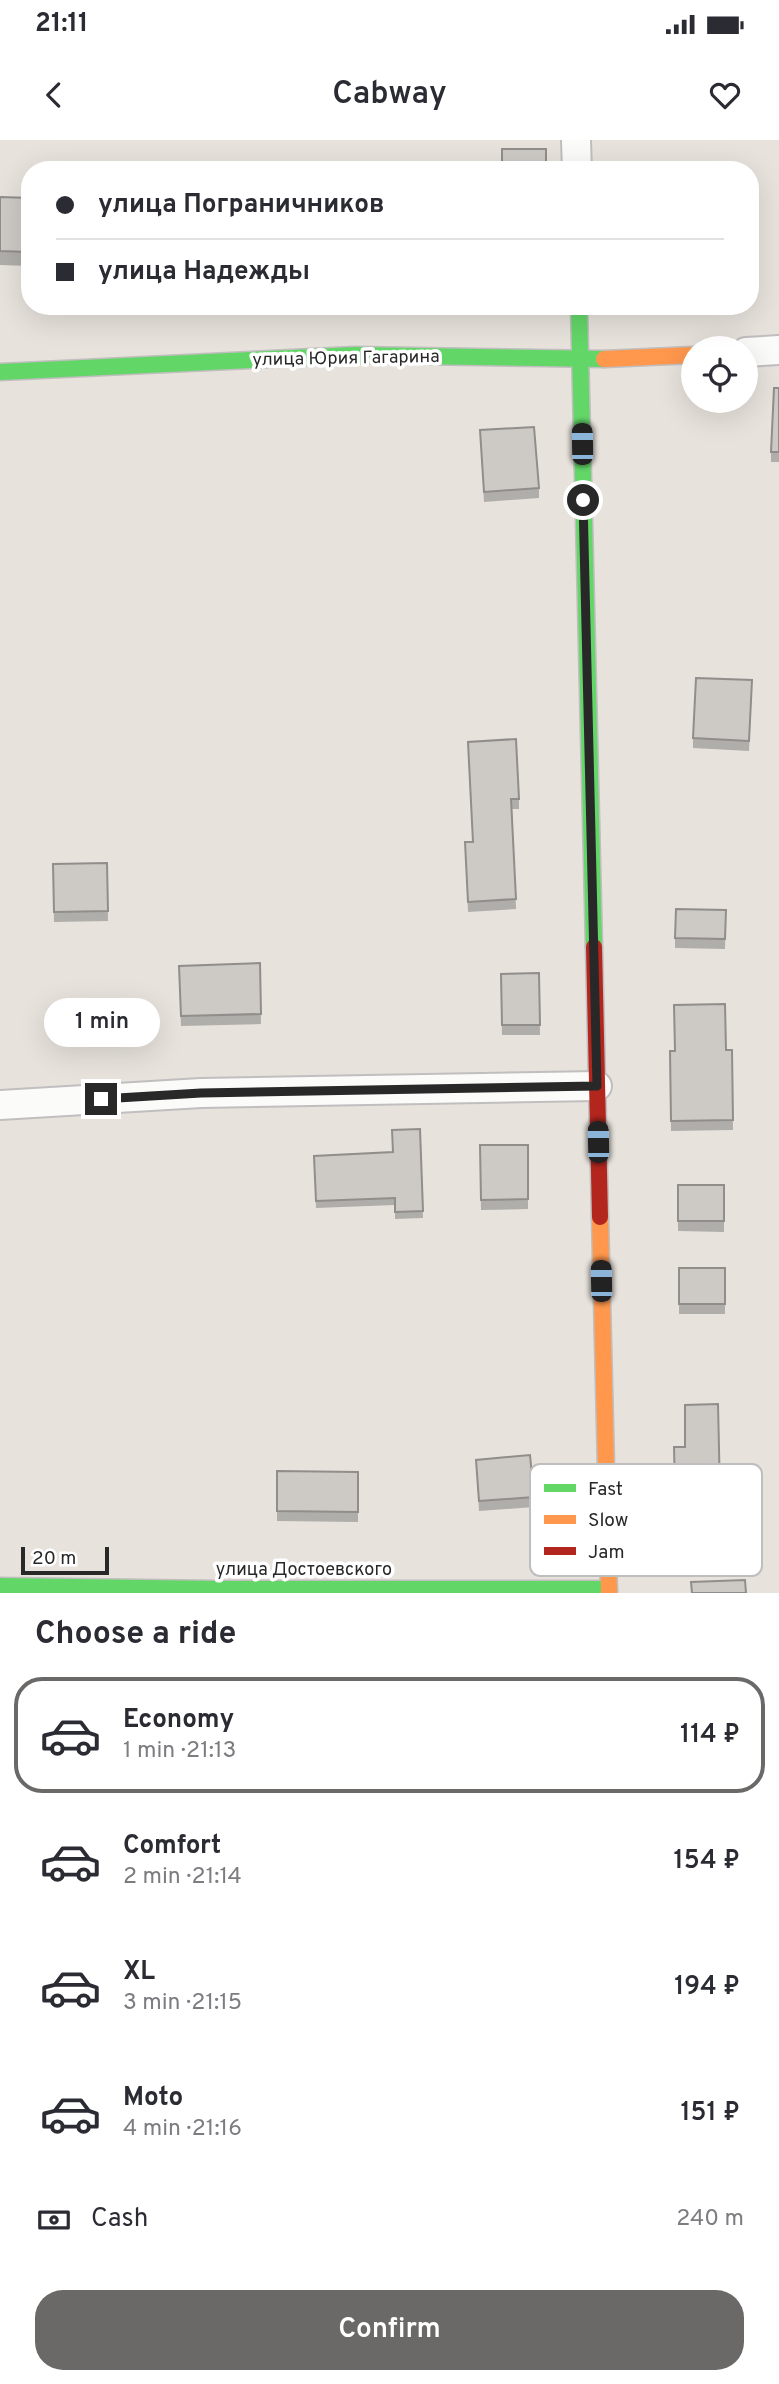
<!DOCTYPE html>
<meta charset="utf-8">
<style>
body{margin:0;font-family:Overpass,sans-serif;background:#f7f7f7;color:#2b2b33;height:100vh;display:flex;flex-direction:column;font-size:26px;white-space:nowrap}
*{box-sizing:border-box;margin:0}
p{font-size:23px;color:#7c7c81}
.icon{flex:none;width:38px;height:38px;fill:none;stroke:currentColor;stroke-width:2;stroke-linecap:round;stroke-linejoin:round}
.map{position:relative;height:1453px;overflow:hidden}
.panel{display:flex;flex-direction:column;background:#fff;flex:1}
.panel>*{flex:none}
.guide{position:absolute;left:21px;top:21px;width:738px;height:154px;border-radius:28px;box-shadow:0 7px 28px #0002;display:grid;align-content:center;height:154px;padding:0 35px;background:#fff}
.buttons{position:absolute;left:681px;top:196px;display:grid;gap:14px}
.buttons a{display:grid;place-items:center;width:77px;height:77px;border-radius:50%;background:#fff;box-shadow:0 7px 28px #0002;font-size:35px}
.scale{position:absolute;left:21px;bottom:18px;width:88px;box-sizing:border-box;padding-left:7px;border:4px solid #282828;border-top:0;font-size:19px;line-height:24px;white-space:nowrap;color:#282828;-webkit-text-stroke:5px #fff;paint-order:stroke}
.end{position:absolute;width:32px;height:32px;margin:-16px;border:9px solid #282828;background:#fff;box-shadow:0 0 0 4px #fff}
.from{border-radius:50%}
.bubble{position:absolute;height:49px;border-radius:24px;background:#fff;box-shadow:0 7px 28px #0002;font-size:23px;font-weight:600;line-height:49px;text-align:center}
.car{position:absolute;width:21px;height:42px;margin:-21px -10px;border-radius:9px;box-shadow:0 0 5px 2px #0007;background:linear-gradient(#222 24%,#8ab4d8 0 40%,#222 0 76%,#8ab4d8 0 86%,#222 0)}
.guide b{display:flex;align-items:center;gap:24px;height:66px;font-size:26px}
.guide b+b{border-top:2px solid #e1e1e2}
.guide i{width:18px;height:18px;background:#2b2b33}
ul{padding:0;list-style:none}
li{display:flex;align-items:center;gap:21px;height:116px;margin:0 14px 10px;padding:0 21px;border:4px solid transparent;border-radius:28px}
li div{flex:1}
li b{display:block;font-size:26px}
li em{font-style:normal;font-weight:600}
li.selected{border-color:#6b6967}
li>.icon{width:63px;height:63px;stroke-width:1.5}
h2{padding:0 35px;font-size:32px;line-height:84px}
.pay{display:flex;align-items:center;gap:18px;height:77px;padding:0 35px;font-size:26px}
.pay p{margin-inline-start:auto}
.button{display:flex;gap:14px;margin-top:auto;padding:14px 35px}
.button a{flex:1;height:80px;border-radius:28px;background:#6b6967;color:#fff;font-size:28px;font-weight:600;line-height:80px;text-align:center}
.status{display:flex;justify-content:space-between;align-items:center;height:49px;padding:0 35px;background:#fff;direction:ltr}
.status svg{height:19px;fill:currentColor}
header{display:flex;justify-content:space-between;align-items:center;height:91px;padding:0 35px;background:#fff;font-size:32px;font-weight:600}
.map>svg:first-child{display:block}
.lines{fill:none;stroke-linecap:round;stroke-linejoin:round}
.street-casing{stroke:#c0bebe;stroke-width:32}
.fast-casing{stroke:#c0bebe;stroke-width:19}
.slow-casing{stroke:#c0bebe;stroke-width:19}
.jam-casing{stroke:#c0bebe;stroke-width:19}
.street{stroke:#fbfbfa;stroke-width:28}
.fast{stroke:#63d668;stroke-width:16}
.slow{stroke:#ff974d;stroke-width:16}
.jam{stroke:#b3261e;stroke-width:16}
.wall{fill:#b0aeaa}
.building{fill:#cdcac6;stroke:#908d8b;stroke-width:2}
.route{stroke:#282828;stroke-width:9}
.labels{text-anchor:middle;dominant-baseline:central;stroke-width:7;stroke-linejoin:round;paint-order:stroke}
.street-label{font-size:18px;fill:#282828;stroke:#fff}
.key{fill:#fff;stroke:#bebebe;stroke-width:2}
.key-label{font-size:19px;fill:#282828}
</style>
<div class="status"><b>21:11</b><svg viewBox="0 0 49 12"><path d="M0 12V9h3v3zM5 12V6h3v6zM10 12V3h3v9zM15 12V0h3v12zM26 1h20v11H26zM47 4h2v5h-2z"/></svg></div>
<header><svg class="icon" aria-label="back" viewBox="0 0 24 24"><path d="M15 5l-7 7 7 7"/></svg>Cabway<svg class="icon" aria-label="heart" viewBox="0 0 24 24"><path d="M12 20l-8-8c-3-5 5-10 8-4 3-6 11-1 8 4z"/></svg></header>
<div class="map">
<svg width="779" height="1453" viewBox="0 0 779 1453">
<rect width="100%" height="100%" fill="#e7e2dc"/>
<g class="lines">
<g class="street-casing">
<g id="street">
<path d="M576 0 577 30"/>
<path d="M746 212 779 210"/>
<path d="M0 965 201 953 597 946"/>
</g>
</g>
<g class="fast-casing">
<g id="fast">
<path d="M579 166 594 807"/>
<path d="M0 232 355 215 604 219"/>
<path d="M0 1446 217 1449H609"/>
</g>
</g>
<g class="slow-casing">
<g id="slow">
<path d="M604 219 693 215"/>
<path d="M600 1077 609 1453"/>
</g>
</g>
<g class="jam-casing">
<path id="jam" d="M594 807 600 1077"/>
</g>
<use href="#street" class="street"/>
<use href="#fast" class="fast"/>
<use href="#slow" class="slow"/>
<use href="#jam" class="jam"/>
</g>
<g class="wall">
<path d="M0 57 30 58V126L0 125Z"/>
<path d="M779 248V322H771V312Z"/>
<path d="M480 290 539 348V358L484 362Z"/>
<path d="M752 550 749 611 693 608V598Z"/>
<path d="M468 612 519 659V669H512L516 769 468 772 465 702H473Z"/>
<path d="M107 723 108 781 54 782 53 724Z"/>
<path d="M726 770 725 809 675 808V798Z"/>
<path d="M260 823 261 884 181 886 179 826Z"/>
<path d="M539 833 540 895H502L501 834Z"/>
<path d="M732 910 733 990 671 991 670 911Z"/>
<path d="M420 989 423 1078 395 1079V1065L316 1068 314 1016 393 1012Z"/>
<path d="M480 1005H528V1069L481 1070Z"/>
<path d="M678 1045H724V1092L678 1091Z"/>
<rect x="679" y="1128" width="46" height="46"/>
<path d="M718 1264 721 1407H676L674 1307H685Z"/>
<path d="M476 1320 534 1357V1367L479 1371Z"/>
<path d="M277 1331 358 1332V1382L277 1381Z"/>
</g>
<g class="building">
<rect x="502" y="9" width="44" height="21"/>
<path d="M0 57 30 58V112L0 111Z"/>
<path d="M774 248H779V312H771Z"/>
<path d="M534 287 539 348 484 352 480 290Z"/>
<path d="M696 538 752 540 749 601 693 598Z"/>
<path d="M516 599 519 659H511L516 759 468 762 465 702H473L468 602Z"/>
<path d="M107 723 108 771 54 772 53 724Z"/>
<path d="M676 769 726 770 725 799 675 798Z"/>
<path d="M260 823 261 874 181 876 179 826Z"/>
<path d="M539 833 540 885H502L501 834Z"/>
<path d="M725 864 726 910H732L733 980 671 981 670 911H675L674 865Z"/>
<path d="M420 989 423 1071 395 1072V1058L316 1061 314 1016 393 1012 392 990Z"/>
<path d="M480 1005H528V1059L481 1060Z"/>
<rect x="678" y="1045" width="46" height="36"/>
<rect x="679" y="1128" width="46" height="36"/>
<path d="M718 1264 721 1397H676L674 1307H685V1265Z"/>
<path d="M530 1315 534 1357 479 1361 476 1320Z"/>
<path d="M277 1331 358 1332V1372L277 1371Z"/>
<path d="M745 1440 746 1453H692L691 1442Z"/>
</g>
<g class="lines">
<path class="route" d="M101 959 201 953 597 946 583 360"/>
</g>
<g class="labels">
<g class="street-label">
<text transform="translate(346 219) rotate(-1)">улица Юрия Гагарина</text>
<text x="304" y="1430">улица Достоевского</text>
</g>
</g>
<rect x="530" y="1324" width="232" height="112" rx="10" class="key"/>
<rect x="544" y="1344" width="32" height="8" fill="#63d668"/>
<rect x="544" y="1375" width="32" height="9" fill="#ff974d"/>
<rect x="544" y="1407" width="32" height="8" fill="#b3261e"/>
<g class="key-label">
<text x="588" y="1355">Fast</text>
<text x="588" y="1386">Slow</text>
<text x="588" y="1418">Jam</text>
</g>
</svg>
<div class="buttons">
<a><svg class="icon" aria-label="locate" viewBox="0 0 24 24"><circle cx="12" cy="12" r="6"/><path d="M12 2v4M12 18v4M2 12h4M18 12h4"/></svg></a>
</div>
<div class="scale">20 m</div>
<i class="end from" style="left:583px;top:360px"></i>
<i class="end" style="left:101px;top:959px"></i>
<div class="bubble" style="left:44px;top:858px;width:116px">1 min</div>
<i class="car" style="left:582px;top:304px;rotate:359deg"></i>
<i class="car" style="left:598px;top:1002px;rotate:359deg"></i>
<i class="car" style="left:601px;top:1141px;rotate:359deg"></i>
<div class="guide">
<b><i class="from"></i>улица Пограничников</b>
<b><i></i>улица Надежды</b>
</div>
</div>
<section class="panel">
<h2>Choose a ride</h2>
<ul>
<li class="selected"><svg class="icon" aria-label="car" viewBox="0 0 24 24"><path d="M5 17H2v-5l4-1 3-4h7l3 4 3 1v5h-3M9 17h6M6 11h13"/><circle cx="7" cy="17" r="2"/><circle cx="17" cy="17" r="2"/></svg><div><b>Economy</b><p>1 min · 21:13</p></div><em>114 ₽</em></li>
<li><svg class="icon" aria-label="car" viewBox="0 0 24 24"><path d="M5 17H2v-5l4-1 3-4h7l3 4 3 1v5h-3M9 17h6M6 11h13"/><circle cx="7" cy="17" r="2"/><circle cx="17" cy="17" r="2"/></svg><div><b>Comfort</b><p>2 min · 21:14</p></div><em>154 ₽</em></li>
<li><svg class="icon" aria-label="car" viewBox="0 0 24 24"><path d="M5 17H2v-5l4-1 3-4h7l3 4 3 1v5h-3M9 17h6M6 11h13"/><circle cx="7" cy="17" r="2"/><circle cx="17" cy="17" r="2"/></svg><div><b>XL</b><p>3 min · 21:15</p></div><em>194 ₽</em></li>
<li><svg class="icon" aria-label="car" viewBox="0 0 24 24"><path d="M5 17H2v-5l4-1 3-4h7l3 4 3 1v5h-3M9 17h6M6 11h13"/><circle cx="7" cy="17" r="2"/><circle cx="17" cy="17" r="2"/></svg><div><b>Moto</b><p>4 min · 21:16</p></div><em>151 ₽</em></li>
</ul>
<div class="pay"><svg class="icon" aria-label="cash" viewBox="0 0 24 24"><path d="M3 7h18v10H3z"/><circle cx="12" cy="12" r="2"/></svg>Cash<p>240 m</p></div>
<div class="button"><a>Confirm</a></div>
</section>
